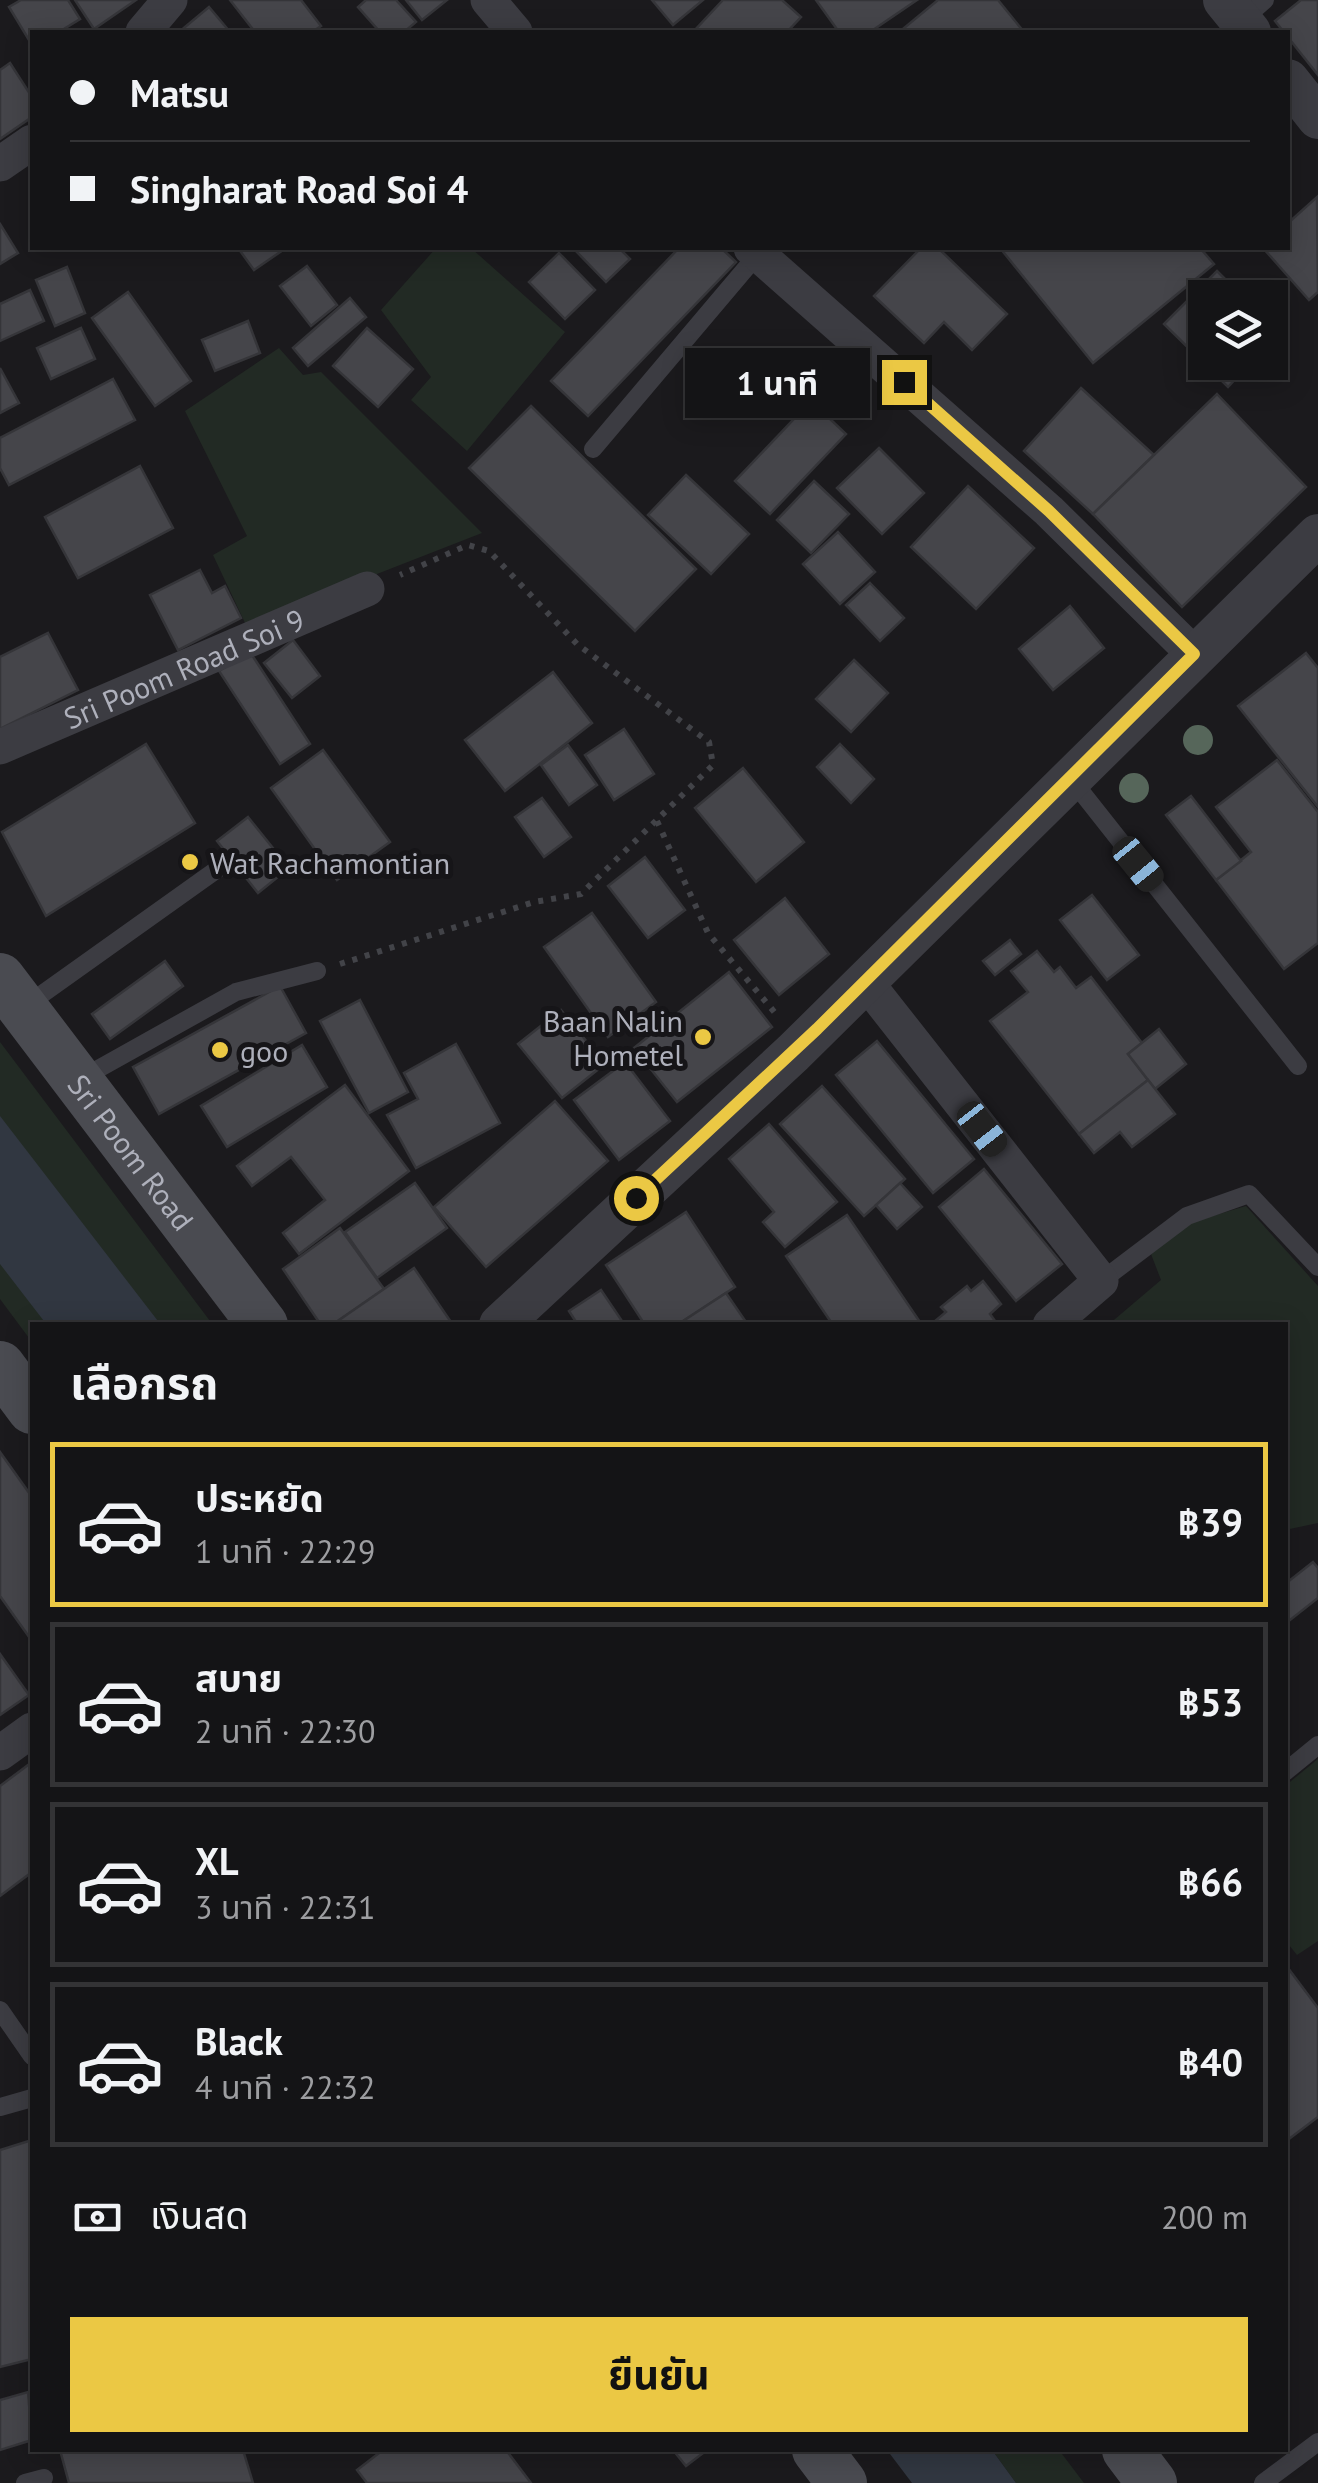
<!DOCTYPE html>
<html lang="th">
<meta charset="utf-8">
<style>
body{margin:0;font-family:"PT Sans","Noto Sans Thai",sans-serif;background:#1d1d1f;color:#f1f3f6;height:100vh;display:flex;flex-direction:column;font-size:38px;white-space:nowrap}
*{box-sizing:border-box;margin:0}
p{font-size:32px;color:#9d9ea1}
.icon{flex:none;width:55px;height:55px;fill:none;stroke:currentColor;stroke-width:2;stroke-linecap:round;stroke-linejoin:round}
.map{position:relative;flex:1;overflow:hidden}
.panel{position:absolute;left:30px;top:1322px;width:1258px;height:1130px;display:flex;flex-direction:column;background:#141416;border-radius:0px;box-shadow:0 5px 25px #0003,0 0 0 2px #333335}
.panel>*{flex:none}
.top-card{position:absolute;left:30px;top:30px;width:1260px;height:220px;border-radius:0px;box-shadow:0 5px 25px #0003,0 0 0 2px #333335;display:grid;align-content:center;height:220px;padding:0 40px;background:#141416}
.controls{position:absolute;left:1188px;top:280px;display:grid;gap:20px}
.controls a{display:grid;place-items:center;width:100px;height:100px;border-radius:0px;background:#141416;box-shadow:0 5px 25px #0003,0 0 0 2px #333335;font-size:50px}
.end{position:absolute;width:45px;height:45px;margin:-22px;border:12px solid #ebc844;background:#111;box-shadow:0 0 0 5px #111}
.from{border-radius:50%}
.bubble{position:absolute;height:70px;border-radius:0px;background:#141416;box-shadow:0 5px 25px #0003,0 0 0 2px #333335;font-size:32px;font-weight:700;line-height:70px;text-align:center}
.car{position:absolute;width:30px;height:60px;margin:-30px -15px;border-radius:12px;box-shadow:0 0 8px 2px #0007;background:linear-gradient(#222 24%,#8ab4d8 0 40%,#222 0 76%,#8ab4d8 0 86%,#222 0)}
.top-card b{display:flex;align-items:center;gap:35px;height:95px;font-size:38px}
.top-card b+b{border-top:2px solid #333335}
.top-card i{width:25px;height:25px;background:#f1f3f6}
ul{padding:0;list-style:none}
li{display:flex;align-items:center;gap:30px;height:165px;margin:0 20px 15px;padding:0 20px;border:5px solid #333335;border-radius:0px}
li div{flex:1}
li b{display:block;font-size:38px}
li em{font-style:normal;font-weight:700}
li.selected{border-color:#ebc844}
li>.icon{width:90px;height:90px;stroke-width:1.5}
h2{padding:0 40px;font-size:45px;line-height:120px}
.pay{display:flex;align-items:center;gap:25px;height:110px;padding:0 40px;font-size:38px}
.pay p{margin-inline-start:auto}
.cta{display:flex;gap:20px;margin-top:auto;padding:20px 40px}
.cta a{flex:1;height:115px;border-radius:0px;background:#ebc844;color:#111;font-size:40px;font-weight:700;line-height:115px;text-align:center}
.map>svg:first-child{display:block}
.green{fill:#222a24}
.water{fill:#313741}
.building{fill:#45454a;stroke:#353539;stroke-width:2.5}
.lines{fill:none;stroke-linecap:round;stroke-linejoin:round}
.path{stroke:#424348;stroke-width:6;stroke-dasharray:5 8;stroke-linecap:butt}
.service{stroke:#3c3c42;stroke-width:18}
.minor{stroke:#3c3c42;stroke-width:35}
.tertiary{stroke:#3c3c42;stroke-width:42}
.secondary{stroke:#4a4b51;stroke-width:50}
.tree{fill:#56665a}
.route{stroke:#ebc844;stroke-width:12}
.poi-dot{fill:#ebc844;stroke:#161518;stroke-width:4}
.labels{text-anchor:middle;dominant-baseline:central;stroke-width:10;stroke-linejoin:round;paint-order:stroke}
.street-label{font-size:30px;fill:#aeb0bb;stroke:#161518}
.poi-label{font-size:30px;fill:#aeb0bb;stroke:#161518;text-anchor:start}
</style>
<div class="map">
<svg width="1318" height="2483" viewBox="0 0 1318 2483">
<rect width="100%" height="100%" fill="#1b1a1d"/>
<g class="green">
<path d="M436 248H471L565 332 467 451 411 400 431 377 381 310Z"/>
<path d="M279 348 303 375 321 372 482 533 246 625 213 555 247 536 185 411Z"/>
<path d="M0 1042 213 1325H32V1342L0 1299Z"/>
<path d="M1246 1206 1318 1286V1523L1285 1530V1325H1108L1161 1280 1151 1254 1192 1222Z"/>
<path d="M1318 1759V1941L1297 1955 1285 1940V1786Z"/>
<path d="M992 2450H1059L1084 2483H1016Z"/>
</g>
<g class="water">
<path d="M0 1116 161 1325H47L0 1264Z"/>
<path d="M887 2450H992L1016 2483H912Z"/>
</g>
<g class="building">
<path d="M21 0H68L80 19 59 32H32V45L9 7Z"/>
<path d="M75 0H136L94 29Z"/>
<path d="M230 0H301L321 26 312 32H255Z"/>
<path d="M366 0H396L416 22 404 32H380L358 7Z"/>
<path d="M406 0H447L422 20Z"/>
<path d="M652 0H703L673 25Z"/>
<path d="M723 0H782L801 17 787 32H693Z"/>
<path d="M816 0H917L870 32H839Z"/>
<path d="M938 0H998L1024 32H908L904 28Z"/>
<path d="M1301 0H1318V75L1275 21Z"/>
<path d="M209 7 230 32H179Z"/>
<path d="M10 63 32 97V117L0 139V70Z"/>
<path d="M1317 197 1318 292 1309 300 1263 248H1288V223Z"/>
<path d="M0 224 18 253 0 264Z"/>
<path d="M238 248H286L254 270Z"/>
<path d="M573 248H619L630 259 606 282Z"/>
<path d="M679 248H721L736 262 588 416 551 381Z"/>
<path d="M921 248H938L1007 314 972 350 944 322 924 343 874 296Z"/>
<path d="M1000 248H1200L1214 264 1093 363Z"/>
<path d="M559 253 595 290 565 319 529 282Z"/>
<path d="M307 266 337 305 311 326 280 286Z"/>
<path d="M67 267 85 313 55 326 36 280Z"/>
<path d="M1217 271 1244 298H1205V362H1251L1228 387 1164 324Z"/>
<path d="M30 290 44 321 0 341V304Z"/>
<path d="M128 292 191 381 155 406 92 318Z"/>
<path d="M350 298 366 317 308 366 293 348Z"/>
<path d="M248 321 260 353 215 371 202 340Z"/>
<path d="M81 328 95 359 51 379 37 348Z"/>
<path d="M367 328 413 369 378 407 333 366Z"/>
<path d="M0 368 19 403 0 413Z"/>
<path d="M113 379 135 420 9 485 0 468V438Z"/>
<path d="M1081 388 1154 455 1093 514 1024 451Z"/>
<path d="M1217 394 1306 487 1182 607 1093 514Z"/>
<path d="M811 401 846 434 770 514 735 481Z"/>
<path d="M531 406 696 569 635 631 469 468Z"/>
<path d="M879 448 924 493 882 534 837 488Z"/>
<path d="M140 466 173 528 78 578 45 517Z"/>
<path d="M686 475 749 534 711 574 648 515Z"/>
<path d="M814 481 849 514 811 553 777 520Z"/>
<path d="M968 486 1034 548 976 609 911 547Z"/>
<path d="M838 532 875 572 840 604 803 564Z"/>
<path d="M200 570 212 593 225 586 241 618 178 650 150 595Z"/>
<path d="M870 583 904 618 880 641 846 605Z"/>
<path d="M1070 606 1104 648 1053 690 1019 649Z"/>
<path d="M48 633 78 690 0 729V657Z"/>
<path d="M293 640 320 676 292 698 264 663Z"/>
<path d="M250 652 310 744 280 764 219 671Z"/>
<path d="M1306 653 1318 668V807L1238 706Z"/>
<path d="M854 660 888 693 851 732 816 699Z"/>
<path d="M553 672 592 723 505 791 465 740Z"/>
<path d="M624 729 654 774 614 800 585 755Z"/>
<path d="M146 744 195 823 46 916 2 832Z"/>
<path d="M840 744 874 779 851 803 817 767Z"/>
<path d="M568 745 597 785 569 805 541 765Z"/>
<path d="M323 750 390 842 337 880 271 788Z"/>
<path d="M1277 760 1318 812V943L1284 969 1216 880 1251 852 1216 807Z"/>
<path d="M743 768 804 842 756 882 695 808Z"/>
<path d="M1191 796 1241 861 1216 880 1166 815Z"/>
<path d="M542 798 571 837 544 857 515 817Z"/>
<path d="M248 817 289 868 258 893 217 841Z"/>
<path d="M645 857 685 910 648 938 608 886Z"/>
<path d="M1092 895 1139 955 1107 980 1060 920Z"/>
<path d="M785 898 829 954 779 995 734 940Z"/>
<path d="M592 913 656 1002 608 1037 544 947Z"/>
<path d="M1010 940 1021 954 995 975 983 961Z"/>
<path d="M1037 951 1054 972 1060 967 1076 988 1091 977 1142 1043 1128 1054 1148 1080 1079 1134 990 1021 1028 992 1011 971Z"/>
<path d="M165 961 183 986 110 1039 92 1014Z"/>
<path d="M729 972 772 1027 677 1102 634 1048Z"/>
<path d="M280 986 306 1033 159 1114 133 1067Z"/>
<path d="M360 1000 408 1092 369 1113 320 1021Z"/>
<path d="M561 1010 605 1064 562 1098 518 1044Z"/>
<path d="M1159 1029 1186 1064 1155 1089 1128 1054Z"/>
<path d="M877 1041 974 1159 933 1193 836 1075Z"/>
<path d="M456 1044 500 1123 416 1168 387 1115 418 1099 404 1073Z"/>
<path d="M302 1045 327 1087 227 1147 201 1106Z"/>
<path d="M625 1062 670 1121 619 1160 574 1100Z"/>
<path d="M1148 1080 1175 1114 1132 1147 1120 1132 1094 1153 1079 1134Z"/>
<path d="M345 1085 409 1171 299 1254 283 1233 325 1200 291 1157 252 1186 237 1166Z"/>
<path d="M822 1086 905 1179 864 1216 780 1124Z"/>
<path d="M555 1101 608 1161 486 1267 434 1207Z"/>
<path d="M769 1124 837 1202 785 1247 763 1222 774 1212 729 1159Z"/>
<path d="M984 1169 1062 1264 1016 1301 939 1207Z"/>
<path d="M415 1183 447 1228 377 1278 345 1232Z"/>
<path d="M900 1183 922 1207 897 1229 876 1205Z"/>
<path d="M686 1212 735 1287 677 1325H645L606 1265Z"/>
<path d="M847 1215 922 1325H833L786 1256Z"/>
<path d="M340 1228 384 1289 332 1325H321L283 1269Z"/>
<path d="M414 1268 453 1325H332L384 1289Z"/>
<path d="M983 1281 1001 1304 990 1314 998 1325H939L935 1321 946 1312 941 1307 967 1286 971 1291Z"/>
<path d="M601 1290 622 1321 615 1325H578L569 1311Z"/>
<path d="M726 1293 748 1325H677Z"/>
<path d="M0 1452 32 1497V1641L0 1596Z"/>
<path d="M1313 1562 1318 1568V1598L1285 1624V1584Z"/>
<path d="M0 1654 29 1695 0 1715Z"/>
<path d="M32 1762V1872L0 1896V1786Z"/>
<path d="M1285 1964 1318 2008V2117L1285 2142Z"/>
<path d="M32 2140V2359L0 2367V2150Z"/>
<path d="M28 2392 32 2440 0 2450V2400Z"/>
<path d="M60 2450H243L253 2483H69Z"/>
<path d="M383 2450H506L531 2483H367L357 2470Z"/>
<path d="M673 2450H707L686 2466Z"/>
</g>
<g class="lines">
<g class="path">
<path d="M657 821 708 933 776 1014"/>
<path d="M340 964 534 902 581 894 713 765 709 742 577 644 489 551 468 545 400 575"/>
</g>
<g class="service">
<path d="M1241 21 1265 0"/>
<path d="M593 449 758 254"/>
<path d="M1072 780 1298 1066"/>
<path d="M24 1007 219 868"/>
<path d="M82 1078 236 992 317 971"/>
<path d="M1101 1281 1187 1216 1249 1194 1318 1267"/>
<path d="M1285 1772 1318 1745"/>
<path d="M0 2010 32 2056"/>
<path d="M0 2107 32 2098"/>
<path d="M25 2483 44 2478"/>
<path d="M1263 2483 1318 2442"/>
</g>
<g class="minor">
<path d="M488 0 515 32"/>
<path d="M143 32 170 0"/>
<path d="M0 164 32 142"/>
<path d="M751 248 1049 511 1194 654"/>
<path id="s1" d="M0 747 367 589"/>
<path d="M866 982 1101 1281 1050 1325"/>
<path d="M0 1753 32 1730"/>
</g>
<g class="tertiary">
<path d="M1224 0 1250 32"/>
<path d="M1288 80 1318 118"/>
<path d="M500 1325 793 1053 1318 535"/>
</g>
<g class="secondary">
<path id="s2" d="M0 978 263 1325"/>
<path d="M0 1366 32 1409"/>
<path d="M817 2450 842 2483"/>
<path d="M1127 2450 1152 2483"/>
</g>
</g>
<g class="tree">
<circle cx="1198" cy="740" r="15"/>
<circle cx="1134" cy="788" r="15"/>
</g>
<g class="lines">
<path class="route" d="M636 1198 817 1029 1194 654 1049 511 904 382"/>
</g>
<g class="poi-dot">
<circle cx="190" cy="862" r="10"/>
<circle cx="703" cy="1037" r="10"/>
<circle cx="220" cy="1050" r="10"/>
</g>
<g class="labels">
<g class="street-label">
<text stroke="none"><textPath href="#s1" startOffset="200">Sri Poom Road Soi 9</textPath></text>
<text stroke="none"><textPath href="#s2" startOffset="218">Sri Poom Road</textPath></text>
</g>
<g class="poi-label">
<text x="210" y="862">Wat Rachamontian</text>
<text x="683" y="1020" text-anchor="end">Baan Nalin<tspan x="683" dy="34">Hometel</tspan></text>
<text x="240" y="1050">goo</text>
</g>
</g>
</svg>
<div class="controls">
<a><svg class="icon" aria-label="layers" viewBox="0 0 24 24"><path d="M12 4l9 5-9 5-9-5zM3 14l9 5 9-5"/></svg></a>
</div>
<i class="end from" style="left:636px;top:1198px"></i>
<i class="end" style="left:904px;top:382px"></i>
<div class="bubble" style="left:685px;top:348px;width:185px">1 นาที</div>
<i class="car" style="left:1138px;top:864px;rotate:141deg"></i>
<i class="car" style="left:982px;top:1129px;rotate:142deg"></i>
<div class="top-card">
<b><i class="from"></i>Matsu</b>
<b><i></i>Singharat Road Soi 4</b>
</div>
<section class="panel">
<h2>เลือกรถ</h2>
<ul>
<li class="selected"><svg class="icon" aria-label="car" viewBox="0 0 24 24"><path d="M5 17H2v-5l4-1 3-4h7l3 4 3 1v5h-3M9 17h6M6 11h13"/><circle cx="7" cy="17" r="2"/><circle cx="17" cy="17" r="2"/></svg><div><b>ประหยัด</b><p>1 นาที · 22:29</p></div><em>฿39</em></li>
<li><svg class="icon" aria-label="car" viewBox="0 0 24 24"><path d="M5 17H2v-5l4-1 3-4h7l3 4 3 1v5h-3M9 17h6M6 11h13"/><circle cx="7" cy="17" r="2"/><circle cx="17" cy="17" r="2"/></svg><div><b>สบาย</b><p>2 นาที · 22:30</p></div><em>฿53</em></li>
<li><svg class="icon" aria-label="car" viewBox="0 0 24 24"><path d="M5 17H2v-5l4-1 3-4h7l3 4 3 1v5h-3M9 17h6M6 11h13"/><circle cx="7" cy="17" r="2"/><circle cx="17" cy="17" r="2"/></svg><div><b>XL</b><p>3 นาที · 22:31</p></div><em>฿66</em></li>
<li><svg class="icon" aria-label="car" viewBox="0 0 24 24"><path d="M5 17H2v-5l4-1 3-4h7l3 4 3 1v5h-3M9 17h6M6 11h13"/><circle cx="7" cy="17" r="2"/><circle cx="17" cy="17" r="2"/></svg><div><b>Black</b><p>4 นาที · 22:32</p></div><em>฿40</em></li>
</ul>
<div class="pay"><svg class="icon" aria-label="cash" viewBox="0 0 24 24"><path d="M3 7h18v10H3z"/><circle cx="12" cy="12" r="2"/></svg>เงินสด<p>200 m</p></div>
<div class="cta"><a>ยืนยัน</a></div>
</section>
</div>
